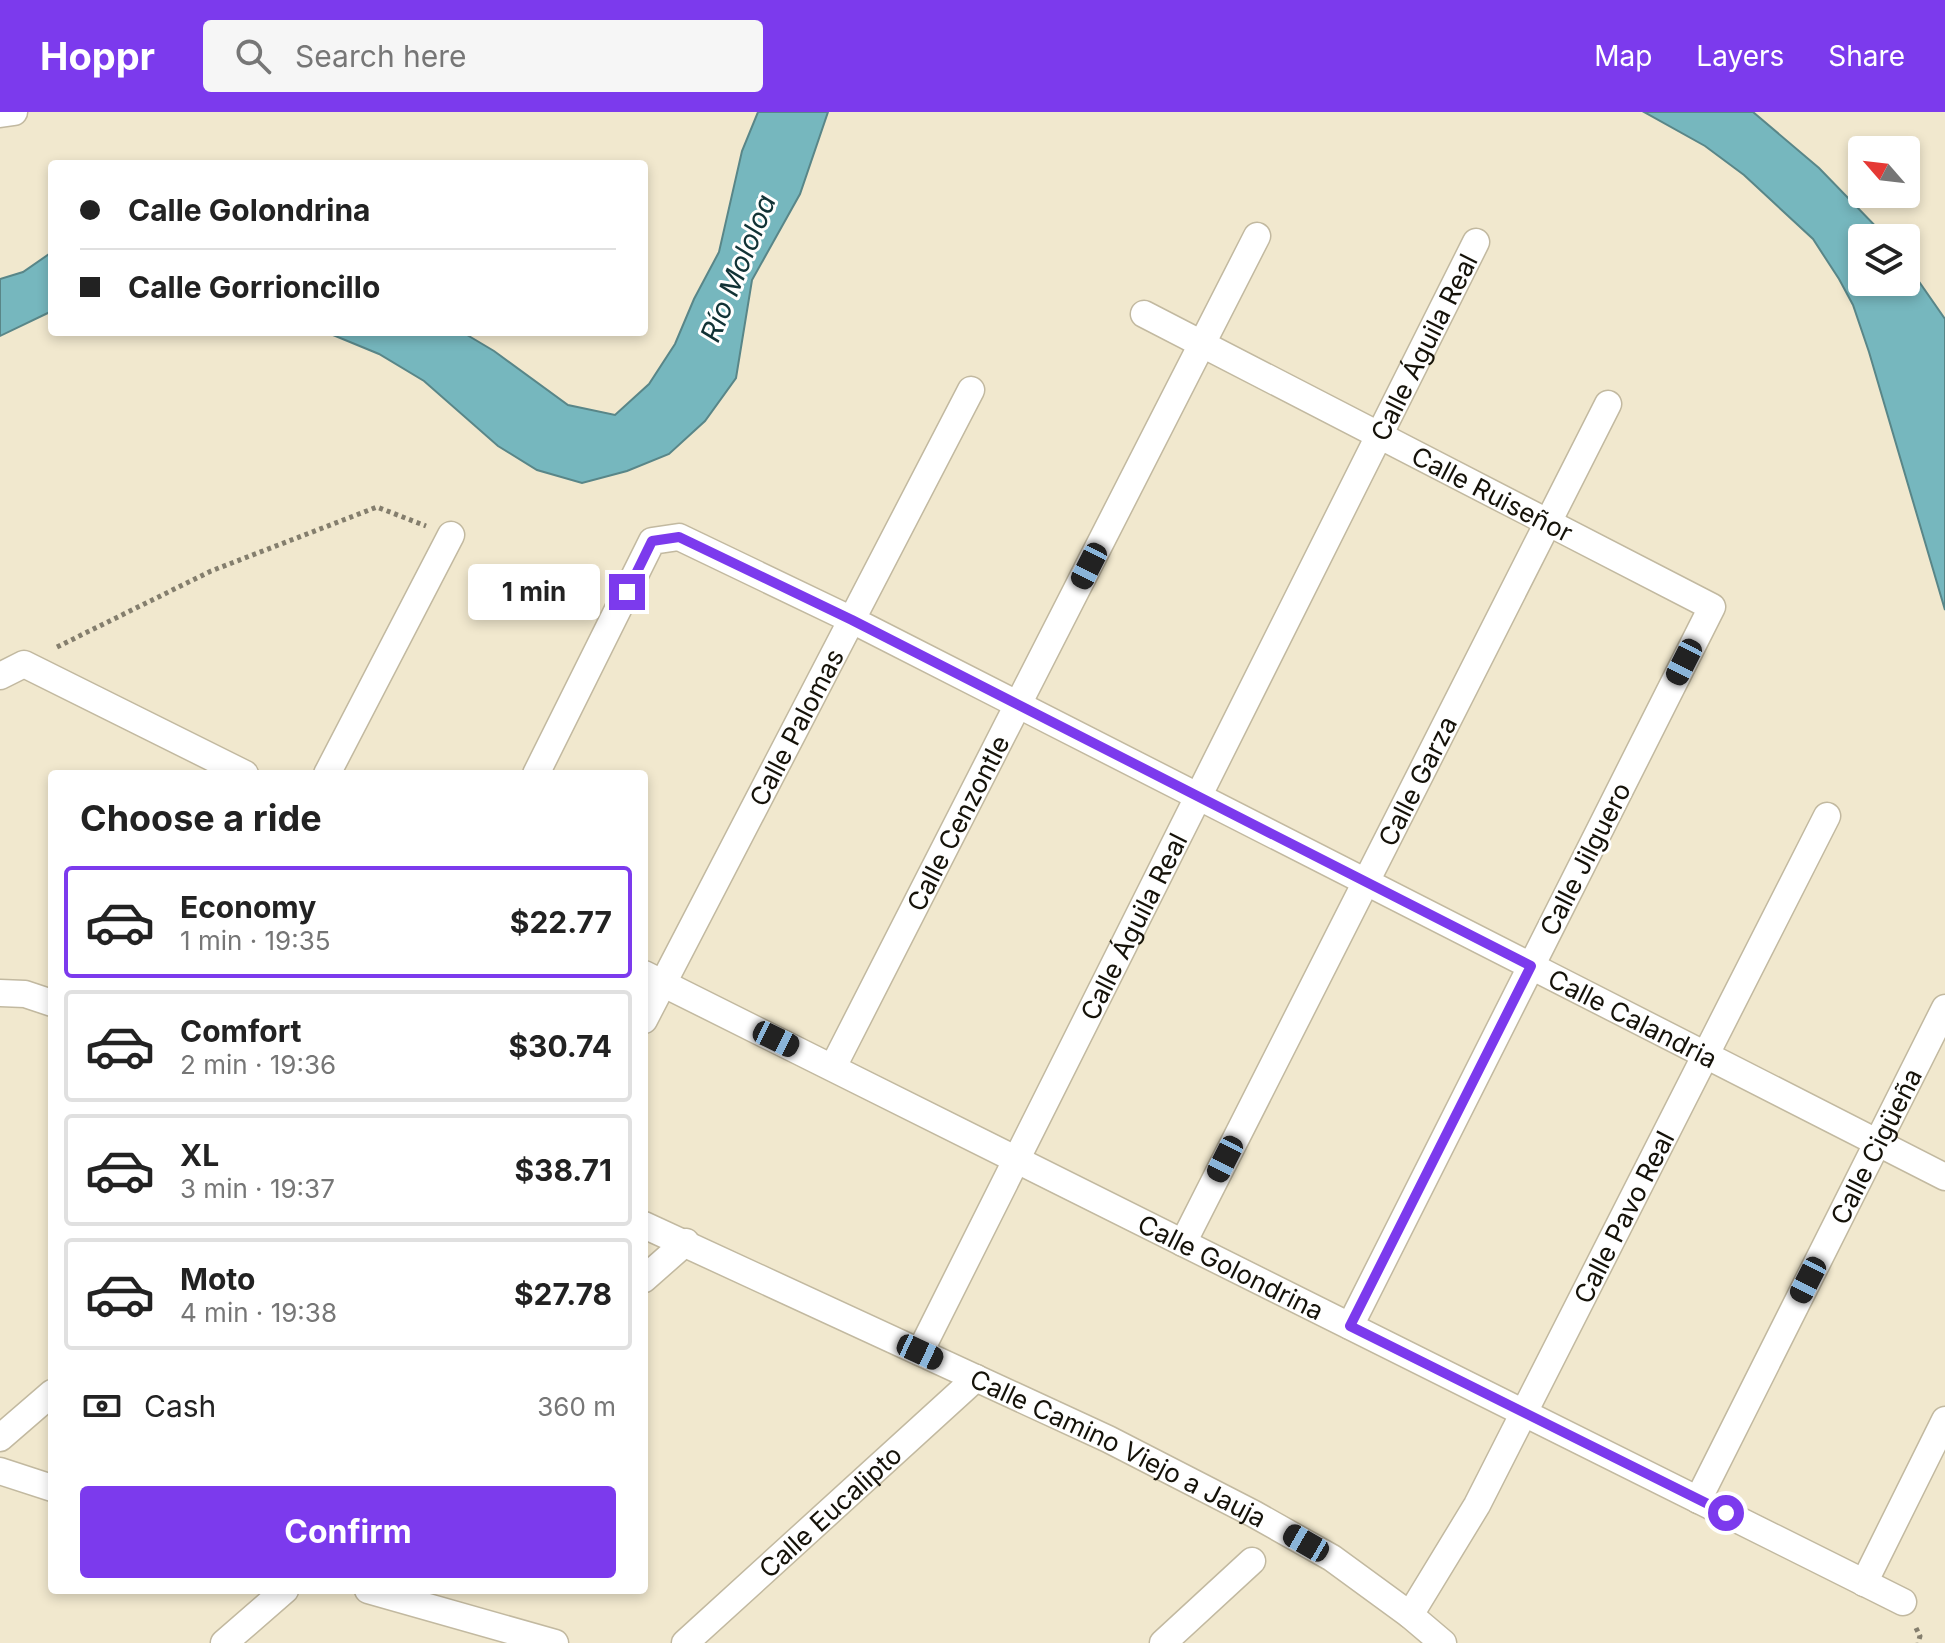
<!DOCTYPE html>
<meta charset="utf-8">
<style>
body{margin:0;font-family:Inter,sans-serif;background:#f6f6f6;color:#222;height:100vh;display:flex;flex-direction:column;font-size:30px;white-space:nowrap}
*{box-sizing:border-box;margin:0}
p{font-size:26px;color:#767676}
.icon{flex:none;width:44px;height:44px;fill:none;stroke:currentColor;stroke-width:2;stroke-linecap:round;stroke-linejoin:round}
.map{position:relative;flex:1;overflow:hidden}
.details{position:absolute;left:48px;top:658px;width:600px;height:824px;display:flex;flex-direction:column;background:#fff;border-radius:8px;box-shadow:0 4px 12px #0003}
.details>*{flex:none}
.guide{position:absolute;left:48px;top:48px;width:600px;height:176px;border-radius:8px;box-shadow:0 4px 12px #0003;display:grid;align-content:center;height:176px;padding:0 32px;background:#fff}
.needle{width:52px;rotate:298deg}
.fabs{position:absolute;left:1848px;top:24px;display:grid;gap:16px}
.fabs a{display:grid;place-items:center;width:72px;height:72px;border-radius:8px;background:#fff;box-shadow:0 4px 12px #0003;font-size:40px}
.end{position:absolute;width:36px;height:36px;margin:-18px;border:10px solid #7c3aed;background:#fff;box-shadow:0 0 0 4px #fff}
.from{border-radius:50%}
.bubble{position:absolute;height:56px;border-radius:8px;background:#fff;box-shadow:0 4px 12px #0003;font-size:26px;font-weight:700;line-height:56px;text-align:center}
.car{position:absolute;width:24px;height:48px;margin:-24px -12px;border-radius:10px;box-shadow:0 0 6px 2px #0007;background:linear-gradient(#222 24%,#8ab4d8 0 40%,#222 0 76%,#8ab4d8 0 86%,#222 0)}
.guide b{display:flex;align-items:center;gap:28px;height:76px;font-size:30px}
.guide b+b{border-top:2px solid #e0e0e0}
.guide i{width:20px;height:20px;background:#222}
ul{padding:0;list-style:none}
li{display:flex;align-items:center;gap:24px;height:112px;margin:0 16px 12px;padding:0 16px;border:4px solid #e0e0e0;border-radius:8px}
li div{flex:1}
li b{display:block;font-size:30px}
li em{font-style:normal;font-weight:700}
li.on{border-color:#7c3aed}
li>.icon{width:72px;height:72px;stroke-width:1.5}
h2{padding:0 32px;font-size:36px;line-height:96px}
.pay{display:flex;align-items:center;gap:20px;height:88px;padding:0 32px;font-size:30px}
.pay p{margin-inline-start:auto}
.button{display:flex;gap:16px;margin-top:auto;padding:16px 32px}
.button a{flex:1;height:92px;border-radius:8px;background:#7c3aed;color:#fff;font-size:32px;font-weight:700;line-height:92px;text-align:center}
header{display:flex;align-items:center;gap:48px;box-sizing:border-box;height:112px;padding:0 40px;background:#7c3aed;color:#fff}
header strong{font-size:38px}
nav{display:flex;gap:44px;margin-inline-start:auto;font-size:28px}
.search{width:560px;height:72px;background:#f6f6f6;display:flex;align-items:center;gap:20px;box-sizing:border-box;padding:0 28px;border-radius:8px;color:#767676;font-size:30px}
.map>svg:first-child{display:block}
.water{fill:#76b7be;stroke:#598688;stroke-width:2}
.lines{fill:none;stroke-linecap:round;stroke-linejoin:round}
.street-casing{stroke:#c2b9a0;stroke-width:29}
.path{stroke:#847e6d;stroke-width:5;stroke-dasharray:4 4;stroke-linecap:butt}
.street{stroke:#fff;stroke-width:26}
.route{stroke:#7c3aed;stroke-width:10}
.labels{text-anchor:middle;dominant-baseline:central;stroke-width:6;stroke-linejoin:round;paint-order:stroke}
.street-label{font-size:26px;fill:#151209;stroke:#fff}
.water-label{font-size:28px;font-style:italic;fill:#113235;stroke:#fff}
</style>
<header>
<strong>Hoppr</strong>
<div class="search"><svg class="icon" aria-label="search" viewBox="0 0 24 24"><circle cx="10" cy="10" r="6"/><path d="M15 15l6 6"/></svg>Search here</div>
<nav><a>Map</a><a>Layers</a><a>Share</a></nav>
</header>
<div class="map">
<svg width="1945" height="1531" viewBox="0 0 1945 1531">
<rect width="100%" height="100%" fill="#f1e8ce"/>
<g class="water">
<path d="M758 0H828L800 82 752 168 736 266 705 309 669 342 627 359 582 371 537 358 498 334 424 269 379 242 333 223 288 220H462L494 239 568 293 615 303 649 272 675 232 694 187 719 140 742 39Z"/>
<path d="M1644 0H1753L1819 56 1887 126H1862V170H1906V151L1945 207V498L1869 240 1853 193 1839 167 1813 127 1744 63 1705 34Z"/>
<path d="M52 140V199L0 224V167L23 160Z"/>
</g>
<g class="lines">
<g class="street-casing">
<g id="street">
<path d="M0 2 14 0"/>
<path id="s1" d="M1144 202 1712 495 1350 1214"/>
<path d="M0 564 24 552 245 662"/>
<path d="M327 662 451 423"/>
<path id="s2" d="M536 662 652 429 679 425 852 508 1945 1065"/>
<path id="s3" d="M644 862 1903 1490"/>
<path d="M0 881 25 882 52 891"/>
<path id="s4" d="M644 908 971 278"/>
<path id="s5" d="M833 955 1257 124"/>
<path id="s6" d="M644 1113 1108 1327 1254 1402 1332 1446 1410 1503 1443 1531"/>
<path id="s7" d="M1183 1131 1608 292"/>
<path d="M644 1167 686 1130"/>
<path id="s8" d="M920 1240 1476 130"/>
<path d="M0 1326 52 1281"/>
<path d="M0 1359 52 1376"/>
<path id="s9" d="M1698 1388 1945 896"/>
<path d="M1864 1471 1945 1308"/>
<path d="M368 1478 555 1531"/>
<path id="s10" d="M1410 1503 1477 1393 1827 704"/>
<path d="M224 1531 285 1478"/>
<path id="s11" d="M685 1531 976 1266"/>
<path d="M1163 1531 1252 1449"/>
</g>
</g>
<g class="path">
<path d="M57 535 211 459 377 395 426 414"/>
<path d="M1916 1516 1920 1524 1918 1531"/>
</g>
<use href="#street" class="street"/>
</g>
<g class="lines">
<path class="route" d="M627 480 652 429 679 425 852 508 1531 854 1350 1214 1726 1401"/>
</g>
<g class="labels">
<g class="street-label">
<text stroke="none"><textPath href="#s8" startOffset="1124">Calle Águila Real</textPath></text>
<text stroke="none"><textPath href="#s1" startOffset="392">Calle Ruiseñor</textPath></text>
<text stroke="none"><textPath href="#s4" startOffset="330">Calle Palomas</textPath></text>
<text stroke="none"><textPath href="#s7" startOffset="518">Calle Garza</textPath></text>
<text stroke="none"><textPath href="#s5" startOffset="274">Calle Cenzontle</textPath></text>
<text transform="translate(1585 747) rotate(-63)">Calle Jilguero</text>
<text stroke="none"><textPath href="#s8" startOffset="476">Calle Águila Real</textPath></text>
<text stroke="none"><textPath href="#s2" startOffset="1356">Calle Calandria</textPath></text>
<text stroke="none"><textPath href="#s9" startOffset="396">Calle Cigüeña</textPath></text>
<text stroke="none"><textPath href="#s10" startOffset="452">Calle Pavo Real</textPath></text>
<text stroke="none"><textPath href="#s3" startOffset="656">Calle Golondrina</textPath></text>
<text stroke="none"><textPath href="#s6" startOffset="524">Calle Camino Viejo a Jauja</textPath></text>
<text stroke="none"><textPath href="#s11" startOffset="196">Calle Eucalipto</textPath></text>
</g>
<g class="water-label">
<text transform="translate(738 156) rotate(-68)">Río Mololoa</text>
</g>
</g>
</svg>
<div class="fabs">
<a><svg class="needle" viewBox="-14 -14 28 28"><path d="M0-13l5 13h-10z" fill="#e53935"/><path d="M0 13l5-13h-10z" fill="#767676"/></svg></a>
<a><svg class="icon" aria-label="layers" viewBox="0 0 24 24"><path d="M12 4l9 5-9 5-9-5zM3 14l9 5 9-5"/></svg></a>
</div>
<i class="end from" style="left:1726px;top:1401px"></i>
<i class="end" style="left:627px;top:480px"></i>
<div class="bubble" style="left:468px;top:452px;width:132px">1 min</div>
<i class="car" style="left:1089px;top:454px;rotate:207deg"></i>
<i class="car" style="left:1684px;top:550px;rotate:207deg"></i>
<i class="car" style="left:776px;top:927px;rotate:116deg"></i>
<i class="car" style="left:1225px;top:1047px;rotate:207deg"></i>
<i class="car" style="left:1808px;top:1168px;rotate:207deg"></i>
<i class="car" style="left:920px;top:1240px;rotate:115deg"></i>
<i class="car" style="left:1306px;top:1431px;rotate:300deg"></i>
<div class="guide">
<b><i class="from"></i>Calle Golondrina</b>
<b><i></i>Calle Gorrioncillo</b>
</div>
<section class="details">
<h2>Choose a ride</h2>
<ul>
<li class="on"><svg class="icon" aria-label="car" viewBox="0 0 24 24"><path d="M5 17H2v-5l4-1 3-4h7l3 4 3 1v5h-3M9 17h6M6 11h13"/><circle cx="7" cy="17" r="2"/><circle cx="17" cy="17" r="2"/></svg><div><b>Economy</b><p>1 min · 19:35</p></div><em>$22.77</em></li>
<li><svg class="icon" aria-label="car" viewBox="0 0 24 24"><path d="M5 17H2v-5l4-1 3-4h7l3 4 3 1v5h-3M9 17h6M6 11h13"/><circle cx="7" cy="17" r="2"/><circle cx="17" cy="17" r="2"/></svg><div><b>Comfort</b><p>2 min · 19:36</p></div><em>$30.74</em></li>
<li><svg class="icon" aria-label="car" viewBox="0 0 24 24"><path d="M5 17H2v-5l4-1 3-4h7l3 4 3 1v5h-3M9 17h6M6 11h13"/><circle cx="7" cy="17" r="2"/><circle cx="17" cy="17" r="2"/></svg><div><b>XL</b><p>3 min · 19:37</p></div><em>$38.71</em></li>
<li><svg class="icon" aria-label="car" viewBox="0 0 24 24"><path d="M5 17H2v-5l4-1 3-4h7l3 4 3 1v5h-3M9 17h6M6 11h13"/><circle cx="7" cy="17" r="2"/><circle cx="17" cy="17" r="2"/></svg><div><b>Moto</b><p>4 min · 19:38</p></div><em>$27.78</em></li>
</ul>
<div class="pay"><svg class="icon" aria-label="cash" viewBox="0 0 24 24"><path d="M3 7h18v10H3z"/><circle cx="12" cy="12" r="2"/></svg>Cash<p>360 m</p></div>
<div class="button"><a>Confirm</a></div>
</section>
</div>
